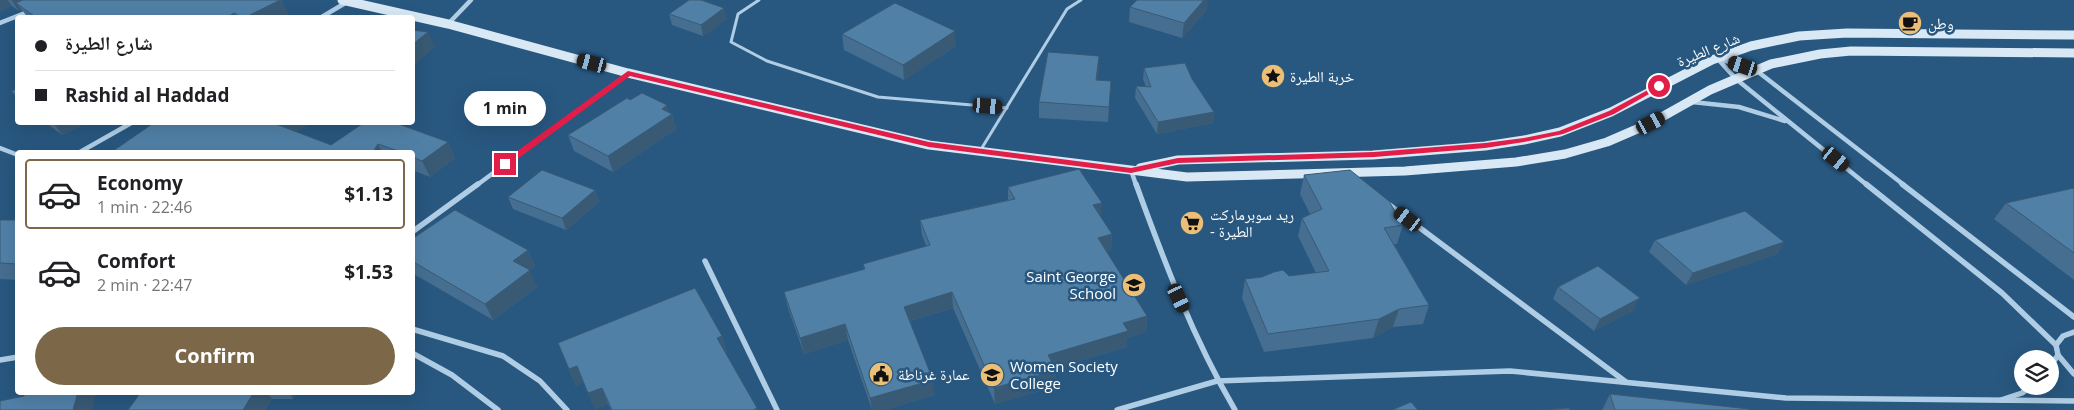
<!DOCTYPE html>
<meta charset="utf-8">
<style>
body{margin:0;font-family:"Open Sans","Noto Naskh Arabic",sans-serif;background:#f6f6f6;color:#202124;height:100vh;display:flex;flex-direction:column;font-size:19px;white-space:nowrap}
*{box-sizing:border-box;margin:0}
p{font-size:16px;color:#757577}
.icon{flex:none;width:28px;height:28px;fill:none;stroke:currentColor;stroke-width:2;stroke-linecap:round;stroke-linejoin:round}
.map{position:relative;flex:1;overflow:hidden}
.side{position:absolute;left:15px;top:150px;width:400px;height:245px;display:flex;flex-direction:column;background:#fff;border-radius:5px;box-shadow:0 5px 20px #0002}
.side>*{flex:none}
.banner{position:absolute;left:15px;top:15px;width:400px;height:110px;border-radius:5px;box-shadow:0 5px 20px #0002;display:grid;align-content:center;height:110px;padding:0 20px;background:#fff}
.buttons{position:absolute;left:2014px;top:350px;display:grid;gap:10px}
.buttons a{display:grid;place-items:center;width:45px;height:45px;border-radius:50%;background:#fff;box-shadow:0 5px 20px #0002;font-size:25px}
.end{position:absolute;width:22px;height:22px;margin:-11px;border:6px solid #e11d48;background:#fff;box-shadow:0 0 0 2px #fff}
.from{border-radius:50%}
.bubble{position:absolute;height:35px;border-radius:18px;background:#fff;box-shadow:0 5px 20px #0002;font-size:16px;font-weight:700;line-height:35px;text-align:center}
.car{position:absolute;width:15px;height:30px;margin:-15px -8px;border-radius:6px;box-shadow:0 0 4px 1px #0007;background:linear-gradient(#222 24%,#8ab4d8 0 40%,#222 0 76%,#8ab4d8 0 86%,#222 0)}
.banner b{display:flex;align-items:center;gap:18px;height:48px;font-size:19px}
.banner b+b{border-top:1px solid #e0e0e0}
.banner i{width:12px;height:12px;background:#202124}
ul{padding:9px 0 0;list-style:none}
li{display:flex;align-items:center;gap:15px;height:70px;margin:0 10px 8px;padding:0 10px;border:2px solid transparent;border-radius:5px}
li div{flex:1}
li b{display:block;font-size:19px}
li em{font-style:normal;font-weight:700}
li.active{border-color:#7c6849}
li>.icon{width:45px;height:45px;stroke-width:1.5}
.cta{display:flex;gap:10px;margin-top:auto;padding:10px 20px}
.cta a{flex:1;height:58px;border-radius:30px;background:#7c6849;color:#fff;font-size:20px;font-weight:700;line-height:58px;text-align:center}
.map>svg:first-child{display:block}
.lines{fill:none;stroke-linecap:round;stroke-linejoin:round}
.lane{stroke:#afcde5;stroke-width:3}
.street-far1{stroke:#afcde5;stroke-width:4.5}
.street{stroke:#afcde5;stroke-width:5.5}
.secondary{stroke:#d8e8f5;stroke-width:9}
.wall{fill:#466e90}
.shaded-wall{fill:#395a75}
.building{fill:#5180a7;stroke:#395a75}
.route{fill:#e11d48}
.labels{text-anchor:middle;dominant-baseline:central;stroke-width:5;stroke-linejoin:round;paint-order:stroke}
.poi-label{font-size:15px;fill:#fff;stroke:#28577f;text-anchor:start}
.street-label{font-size:15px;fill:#fff;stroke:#28577f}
</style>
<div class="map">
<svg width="2074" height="410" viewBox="0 0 2074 410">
<rect width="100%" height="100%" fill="#28577f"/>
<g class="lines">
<g class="lane">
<path d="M759 0 738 14 731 42 767 61 878 97 1007 108"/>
<path d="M980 151 1067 9 1081 0"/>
</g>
<g class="street-far1">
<path d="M320 18 347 2"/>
<path d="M0 23 30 11"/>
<path d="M448 24 471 0"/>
<path d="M1717 58 1736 79 1867 185"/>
<path d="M1720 59 1757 71 1904 185"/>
<path d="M1692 102 1739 107 1785 121"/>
<path d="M0 148 18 155"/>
<path d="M80 152 133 122"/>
<path d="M1131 170 1136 185"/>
<path d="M477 185 628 74"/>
</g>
<g class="street">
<path d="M1136 184C1164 261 1193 338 1235 410"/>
<path d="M1866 184 2002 293 2056 345"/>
<path d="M1902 184 2074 317"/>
<path d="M1388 204 1626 382"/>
<path d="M412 232 478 184"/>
<path d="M705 261 777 410"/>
<path d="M412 329 503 356 540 381 567 410"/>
<path d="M2074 332 2063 336 2056 345 2058 355 2074 374"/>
<path d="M412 353 452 375 498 410"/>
<path d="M0 360 18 357"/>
<path d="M2050 367 2058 355"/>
<path d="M2001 400 2022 393 2031 386"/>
<path d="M1117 410 1217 381 1510 371 1786 398 2074 401"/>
</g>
<g class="secondary">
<path d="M342 0 448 24 628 73 929 145 1187 177 1405 171 1516 162 1565 154 1607 142 1651 123 1710 90 1771 64 1820 54 1851 51 2074 53"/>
<path d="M1140 168 1178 160 1373 155 1485 146 1524 140 1560 132 1611 112 1712 60 1751 46 1799 36 1847 33 2074 35"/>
</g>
</g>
<g class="wall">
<path d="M0 0H281L288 14 281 18H28L22 10 19 11 12 6Z"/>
<path d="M1130 7 1207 10 1182 38 1129 22Z"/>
<path d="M669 14 727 19 703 36 672 25Z"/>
<path d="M842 34 956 46 904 80 844 50Z"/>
<path d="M1099 56 1097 80 1111 81 1108 122 1039 118V102Z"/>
<path d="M1144 68 1192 79 1214 112 1213 123 1157 134 1135 98 1136 86 1146 87 1143 79Z"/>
<path d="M18 89V99L11 91Z"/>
<path d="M630 100 672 114 676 129 613 172 574 151 568 135Z"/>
<path d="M45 122H88L62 135Z"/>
<path d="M297 132 331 145 448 142 455 158 430 177 412 170V152H114L113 151Z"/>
<path d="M1304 175 1403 225 1397 244H1394L1429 305 1423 324 1393 327 1373 338 1264 352 1242 298 1245 279 1289 276 1316 273 1298 236 1302 218 1310 214 1300 194Z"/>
<path d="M1008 187 1101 217 1112 234 1111 250 1106 251 1147 316 1146 332 1127 338V347L1055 368 1056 370V386L995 404 953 308 910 321 935 395 884 410H872L848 340 804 354 788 308 784 292 864 269 863 264 926 246 922 235 920 220 1008 200Z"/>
<path d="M2074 188V280L1994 219 2006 203Z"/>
<path d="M595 190 599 202 566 230 513 209 508 197Z"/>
<path d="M0 220H18V280L0 279Z"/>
<path d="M412 239 528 250 535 266 529 270 537 287 493 320 412 273Z"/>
<path d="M1655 240 1784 242 1777 254 1686 285 1649 252Z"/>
<path d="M1558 287 1634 310 1594 331 1553 299Z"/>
<path d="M722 336 727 352 725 353 757 410H611L608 404 595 409 583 382 576 386 558 343Z"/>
<path d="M141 392H297L293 399H272L265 410H128Z"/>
<path d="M1610 394 1749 410H1602Z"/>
</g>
<g class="shaded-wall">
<path d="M0 0H8L12 6 0 12Z"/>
<path d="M11 0H45L16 3 22 10 19 11Z"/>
<path d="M281 0 288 14 281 18H244Z"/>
<path d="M1204 0H1208L1207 10 1182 38 1184 23Z"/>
<path d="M724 8 727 19 703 36 701 25Z"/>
<path d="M234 13 237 18H226Z"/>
<path d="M955 31 956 46 904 80 903 65Z"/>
<path d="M428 32 435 47 412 67V45Z"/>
<path d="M1099 56V71L1096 95V80Z"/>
<path d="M667 105 670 115 672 114 676 129 613 172 608 156 662 109Z"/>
<path d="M1214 112 1213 123 1157 134 1158 122Z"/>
<path d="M53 122H88L62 135Z"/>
<path d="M279 122H312L285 140 276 124Z"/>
<path d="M448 142 455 158 430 177 422 161Z"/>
<path d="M378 144 382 152H373Z"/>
<path d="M595 190 599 202 566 230 562 218Z"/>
<path d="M1102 203 1101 218 1093 205Z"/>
<path d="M1112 234 1111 250 1097 254 1098 238Z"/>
<path d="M1784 242 1777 254 1686 285 1693 273Z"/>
<path d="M528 250 535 266 520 277 513 261Z"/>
<path d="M530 270 537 287 493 320 485 304Z"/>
<path d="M952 292 953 308 906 322 904 307Z"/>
<path d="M1640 298 1634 310 1594 331 1600 319Z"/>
<path d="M1399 309 1393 327 1373 338 1379 319Z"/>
<path d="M1147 316 1146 332 1127 338V347L1048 370V355L1123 323Z"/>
<path d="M845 324 848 340 804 354 800 338Z"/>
<path d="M722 336 727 352 722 355 717 338Z"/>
<path d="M577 366 583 382 576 386 569 369Z"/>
<path d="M1056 370V386L995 404 994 388Z"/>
<path d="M933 380 935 395 884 410H872L870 398Z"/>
<path d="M602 388 608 404 595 409 588 393Z"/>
<path d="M78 392H97L92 410H73Z"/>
<path d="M254 392H267L272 399 265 410H243Z"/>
<path d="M289 392H297L293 399Z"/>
</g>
<g class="building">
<path d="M23 0H280L244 18 234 13 226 18H37L16 3Z"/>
<path d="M689 0H701L724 8 701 25 669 14Z"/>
<path d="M1137 0H1204L1184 23 1130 7Z"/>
<path d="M895 3 955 31 903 65 842 34Z"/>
<path d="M412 30 428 32 412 45Z"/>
<path d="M1048 52 1099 56 1096 80 1111 81 1109 107 1039 102Z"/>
<path d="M1185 63 1192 79 1214 112 1158 122 1136 86 1151 87 1144 68Z"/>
<path d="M18 89V96L11 91Z"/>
<path d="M642 93 667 105 662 109 672 114 608 156 568 135 627 98 630 100Z"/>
<path d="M155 122H279L276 124 331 145 365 122H393L448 142 422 161 412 157V152H401L378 144 373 152H120L113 151Z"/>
<path d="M1079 169 1102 203 1093 205 1112 234 1098 238 1147 316 1123 323 1128 331 1048 355 1056 370 994 388 952 292 904 307 933 380 870 398 845 324 800 338 784 292 865 269 863 264 930 245 920 220 1015 199 1008 187Z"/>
<path d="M542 170 595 190 562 218 508 197Z"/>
<path d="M1350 170 1389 201 1403 225 1384 228 1429 305 1399 309 1379 319 1268 334 1245 279 1262 277 1274 272 1283 270 1289 276 1329 271 1302 218 1322 209 1304 175Z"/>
<path d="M2074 188V253L2006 203Z"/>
<path d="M455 210 528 250 513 261 530 270 485 304 412 261V239Z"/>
<path d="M1745 211 1784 242 1693 273 1655 240Z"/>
<path d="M0 220H18V264L0 263Z"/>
<path d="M1598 266 1640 298 1600 319 1558 287Z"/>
<path d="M695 288 722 336 717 338 757 408 753 410H612L602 388 588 393 577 366 569 369 558 343Z"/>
<path d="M25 392H78L73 410H0V401L24 396Z"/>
<path d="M141 392H254L243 410H128Z"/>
<path d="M1610 394 1749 409V410H1615Z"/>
<path d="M1411 402 1418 410H1392Z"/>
<path d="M1569 408 1570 410H1541Z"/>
</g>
<path class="route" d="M628 71 929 142 1131 168 1178 158 1374 152 1485 143 1524 138 1559 131 1609 111 1657 85 1663 86 1614 114 1563 134 1524 142 1485 148 1374 157 1178 163 1131 173 929 147 630 76 508 166H502V162Z"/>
<defs>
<g id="cafe-disc" transform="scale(1.25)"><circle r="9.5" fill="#ecbf76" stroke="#28577f"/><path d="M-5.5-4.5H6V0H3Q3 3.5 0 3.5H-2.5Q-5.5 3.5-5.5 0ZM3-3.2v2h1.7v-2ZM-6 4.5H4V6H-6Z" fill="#111"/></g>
<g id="sight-disc" transform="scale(1.25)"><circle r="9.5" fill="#ecbf76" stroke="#28577f"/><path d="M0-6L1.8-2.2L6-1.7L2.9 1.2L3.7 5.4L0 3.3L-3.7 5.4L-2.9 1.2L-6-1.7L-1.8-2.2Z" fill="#111"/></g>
<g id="supermarket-disc" transform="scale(1.25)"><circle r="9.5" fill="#ecbf76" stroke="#28577f"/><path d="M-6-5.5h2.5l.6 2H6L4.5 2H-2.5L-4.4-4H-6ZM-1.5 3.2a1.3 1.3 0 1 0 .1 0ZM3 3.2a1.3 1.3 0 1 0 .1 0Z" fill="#111"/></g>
<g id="school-disc" transform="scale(1.25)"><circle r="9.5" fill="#ecbf76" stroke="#28577f"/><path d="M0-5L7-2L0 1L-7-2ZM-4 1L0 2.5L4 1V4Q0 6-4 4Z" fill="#111"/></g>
<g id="civic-disc" transform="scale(1.25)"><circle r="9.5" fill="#ecbf76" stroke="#28577f"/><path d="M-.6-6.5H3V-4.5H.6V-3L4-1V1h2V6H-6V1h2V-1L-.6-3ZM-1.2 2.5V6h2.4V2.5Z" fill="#111"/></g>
<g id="university-disc" transform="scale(1.25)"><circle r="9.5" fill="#ecbf76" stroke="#28577f"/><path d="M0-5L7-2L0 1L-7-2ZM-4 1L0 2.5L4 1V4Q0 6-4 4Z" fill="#111"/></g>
</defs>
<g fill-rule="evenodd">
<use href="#cafe-disc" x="1910" y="23"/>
<use href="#sight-disc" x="1273" y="76"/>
<use href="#supermarket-disc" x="1192" y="223"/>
<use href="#school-disc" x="1134" y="285"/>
<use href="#civic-disc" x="881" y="374"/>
<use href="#university-disc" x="992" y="375"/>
</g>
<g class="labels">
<g class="poi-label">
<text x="1928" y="23">وطن</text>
<text x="1290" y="76">خربة الطيرة</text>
<text x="1210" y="214">ريد سوبرماركت<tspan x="1210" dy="17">- الطيرة</tspan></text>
<text x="1116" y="276" text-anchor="end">Saint George<tspan x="1116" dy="17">School</tspan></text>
<text x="1010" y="366">Women Society<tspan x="1010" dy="17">College</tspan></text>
<text x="898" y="374">عمارة غرناطة</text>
</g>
<g class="street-label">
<text transform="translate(1708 49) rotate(-22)">شارع الطيرة</text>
</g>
</g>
</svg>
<div class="buttons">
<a><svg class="icon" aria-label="layers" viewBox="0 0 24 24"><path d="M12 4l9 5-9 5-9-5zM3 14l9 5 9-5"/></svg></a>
</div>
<i class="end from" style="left:1659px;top:86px"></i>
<i class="end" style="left:505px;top:164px"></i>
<div class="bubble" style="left:464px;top:91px;width:82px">1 min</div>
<i class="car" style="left:592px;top:63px;rotate:285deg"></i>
<i class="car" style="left:1743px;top:66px;rotate:288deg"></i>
<i class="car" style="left:988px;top:106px;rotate:95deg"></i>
<i class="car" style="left:1651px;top:123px;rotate:62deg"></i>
<i class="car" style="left:1836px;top:159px;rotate:129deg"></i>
<i class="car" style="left:1408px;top:219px;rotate:307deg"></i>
<i class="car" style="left:1179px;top:298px;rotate:155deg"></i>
<div class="banner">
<b><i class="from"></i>شارع الطيرة</b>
<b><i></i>Rashid al Haddad</b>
</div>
<section class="side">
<ul>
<li class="active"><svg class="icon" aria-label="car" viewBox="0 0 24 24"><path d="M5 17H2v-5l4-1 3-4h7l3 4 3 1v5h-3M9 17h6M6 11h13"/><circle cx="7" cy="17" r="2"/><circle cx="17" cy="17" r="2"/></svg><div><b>Economy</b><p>1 min · 22:46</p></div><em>$1.13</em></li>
<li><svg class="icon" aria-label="car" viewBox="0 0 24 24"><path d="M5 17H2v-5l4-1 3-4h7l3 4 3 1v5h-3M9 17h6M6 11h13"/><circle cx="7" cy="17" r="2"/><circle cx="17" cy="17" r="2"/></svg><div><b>Comfort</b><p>2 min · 22:47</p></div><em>$1.53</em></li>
</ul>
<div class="cta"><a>Confirm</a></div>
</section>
</div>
